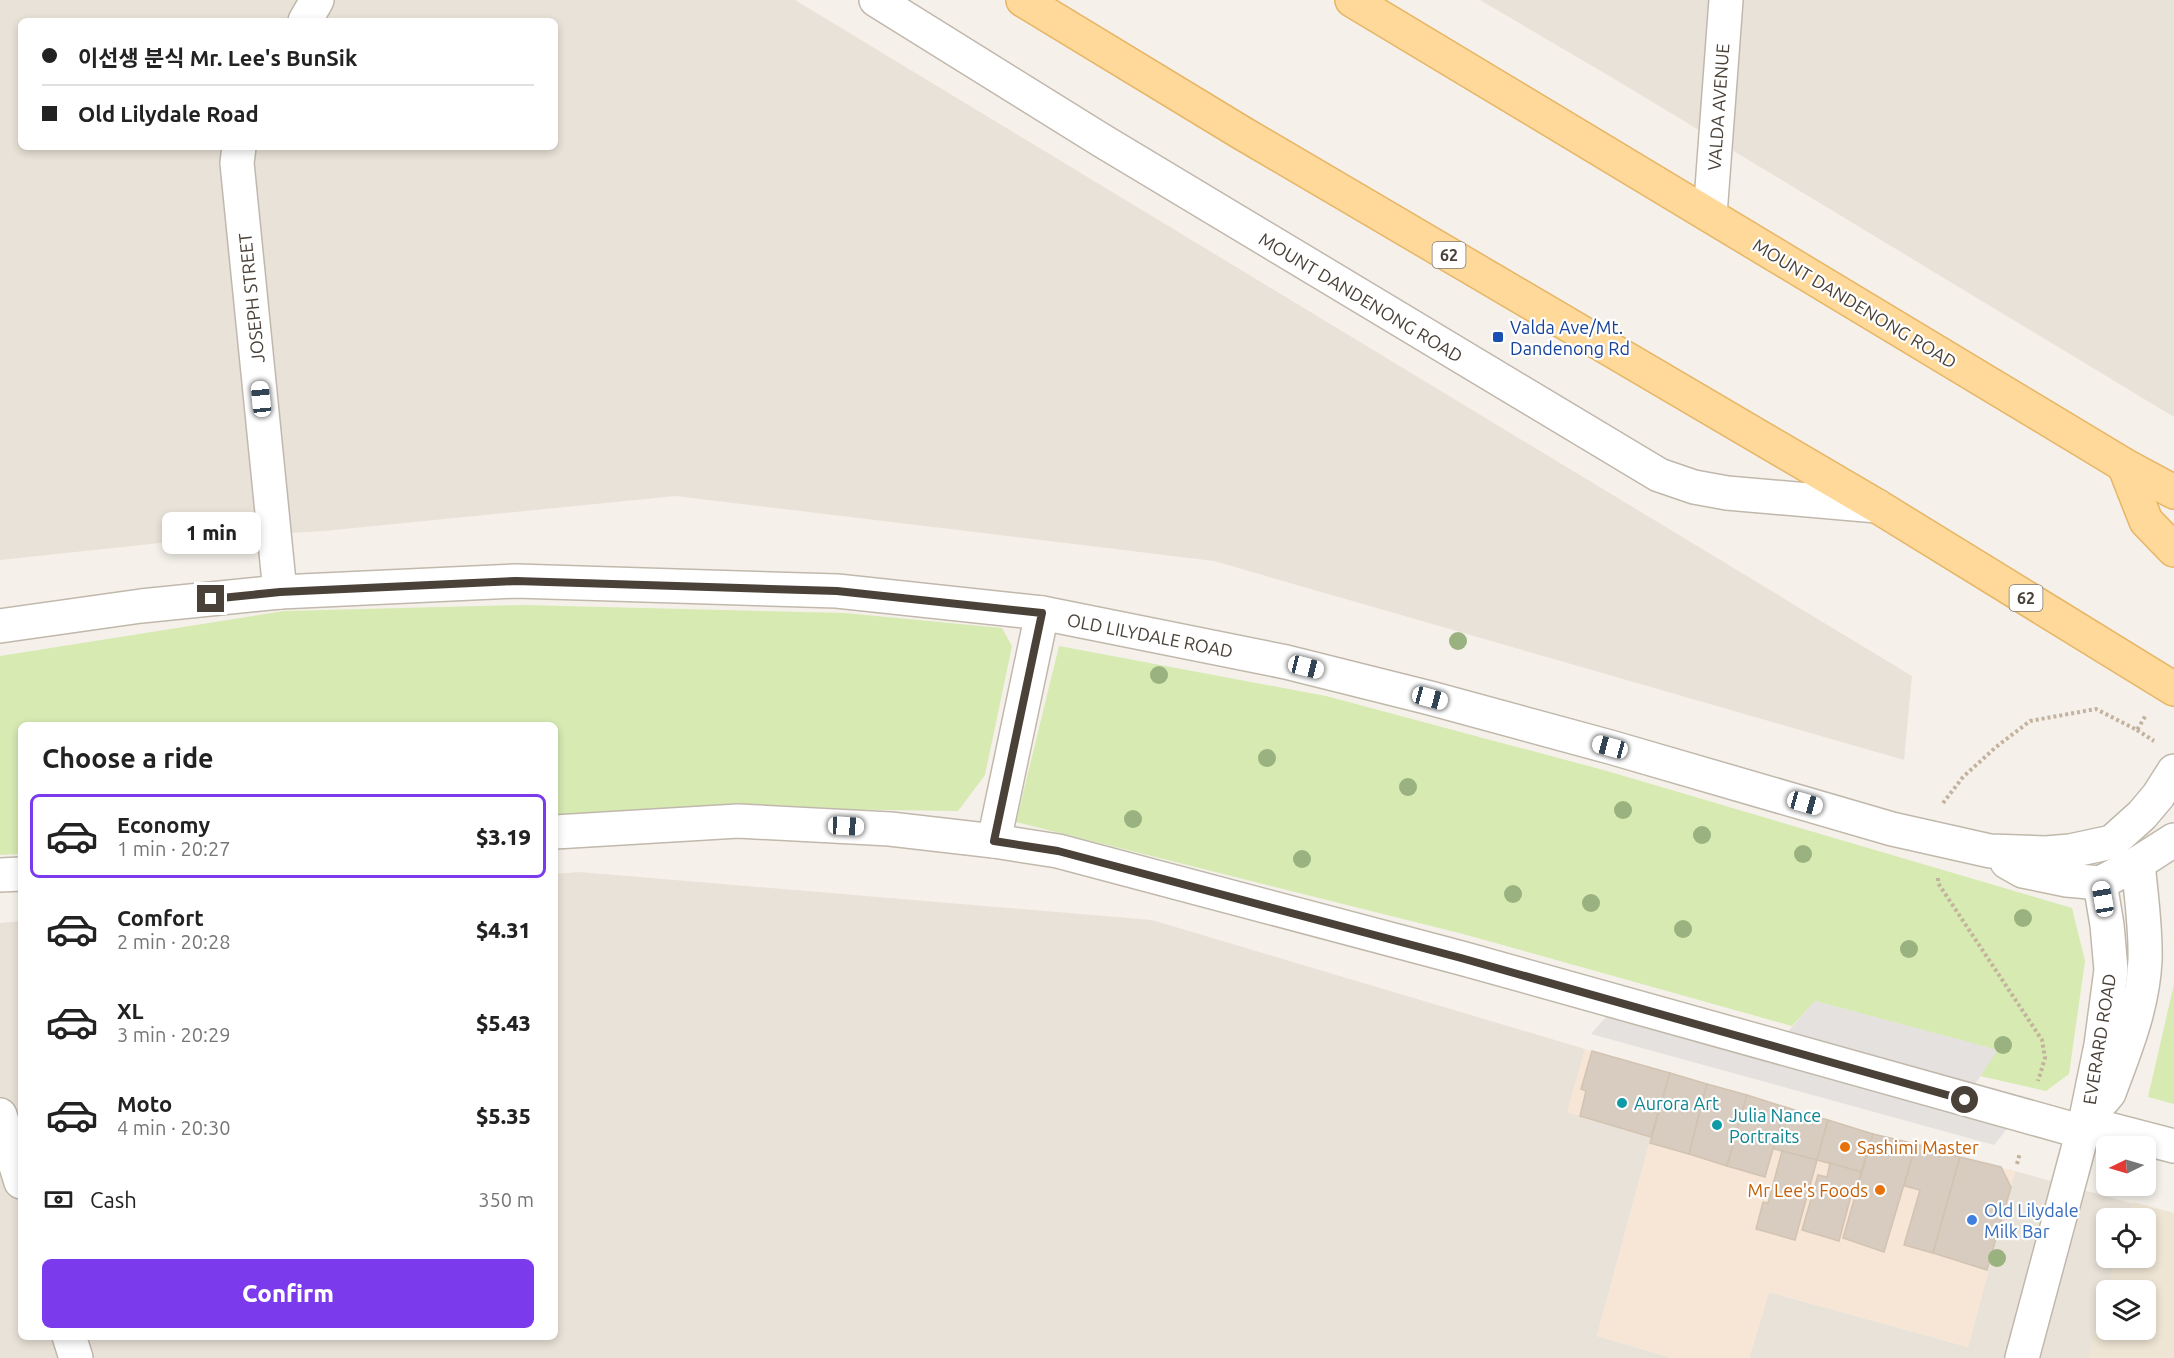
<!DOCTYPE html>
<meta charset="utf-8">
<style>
body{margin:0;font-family:Ubuntu,"Noto Sans KR",sans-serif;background:#f6f6f6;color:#222;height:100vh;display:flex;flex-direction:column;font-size:22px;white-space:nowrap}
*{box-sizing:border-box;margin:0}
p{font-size:20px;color:#767676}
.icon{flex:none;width:33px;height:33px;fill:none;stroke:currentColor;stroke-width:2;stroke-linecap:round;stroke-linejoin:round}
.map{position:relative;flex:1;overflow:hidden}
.drawer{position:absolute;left:18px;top:722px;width:540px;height:618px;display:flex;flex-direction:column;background:#fff;border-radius:9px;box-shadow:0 3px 9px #0003}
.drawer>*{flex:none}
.top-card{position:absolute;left:18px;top:18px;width:540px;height:132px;border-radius:9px;box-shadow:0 3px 9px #0003;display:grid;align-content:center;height:132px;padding:0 24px;background:#fff}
.needle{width:39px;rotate:265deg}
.buttons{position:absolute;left:2096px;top:1136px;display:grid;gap:12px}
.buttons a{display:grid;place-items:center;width:60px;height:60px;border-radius:9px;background:#fff;box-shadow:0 3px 9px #0003;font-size:30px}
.end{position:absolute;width:27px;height:27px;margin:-14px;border:8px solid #4a4138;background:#fff;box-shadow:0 0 0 3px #fff}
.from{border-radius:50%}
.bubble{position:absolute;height:42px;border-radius:9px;background:#fff;box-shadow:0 3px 9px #0003;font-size:20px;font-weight:800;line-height:42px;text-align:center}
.car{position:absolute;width:18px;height:36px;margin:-18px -9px;border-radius:8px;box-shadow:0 0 4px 2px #0007;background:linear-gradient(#fff 24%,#345 0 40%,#fff 0 76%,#345 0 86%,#fff 0)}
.top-card b{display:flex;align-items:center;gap:21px;height:57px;font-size:22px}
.top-card b+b{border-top:2px solid #e0e0e0}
.top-card i{width:15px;height:15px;background:#222}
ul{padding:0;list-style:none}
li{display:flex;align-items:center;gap:18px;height:84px;margin:0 12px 9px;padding:0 12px;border:3px solid transparent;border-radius:9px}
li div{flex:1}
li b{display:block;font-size:22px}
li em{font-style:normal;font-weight:800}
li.on{border-color:#7c3aed}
li>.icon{width:54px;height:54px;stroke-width:1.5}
h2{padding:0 24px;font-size:27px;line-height:72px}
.pay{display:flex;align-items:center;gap:15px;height:66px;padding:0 24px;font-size:22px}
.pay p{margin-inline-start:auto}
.button{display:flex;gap:12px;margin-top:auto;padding:12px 24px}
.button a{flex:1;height:69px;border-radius:9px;background:#7c3aed;color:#fff;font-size:24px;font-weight:800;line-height:69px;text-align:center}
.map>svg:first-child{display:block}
.residential{fill:#e9e2d8;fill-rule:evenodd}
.commercial{fill:#f7e6d5}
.education{fill:#efe5d4}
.green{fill:#d6eab2}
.parking{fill:#e4e1de}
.building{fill:#d7ccbf;stroke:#d2c3b2;stroke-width:1.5}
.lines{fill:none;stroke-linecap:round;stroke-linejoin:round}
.minor-casing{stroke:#c1b8ac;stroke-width:36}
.tertiary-casing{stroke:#c1b8ac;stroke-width:36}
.primary-casing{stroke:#e7b566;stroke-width:36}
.path{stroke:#c3b29d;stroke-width:4;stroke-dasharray:3 3;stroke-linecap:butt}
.minor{stroke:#fff;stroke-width:33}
.tertiary{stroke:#fff;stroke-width:33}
.primary{stroke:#ffd999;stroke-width:33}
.tree{fill:#9ab27f}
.route{stroke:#4a4138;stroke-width:8}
.transit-dot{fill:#1a4fb4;stroke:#fff;stroke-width:2}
.culture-dot{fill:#0f9aa8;stroke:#fff;stroke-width:2}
.food-dot{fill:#e8710a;stroke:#fff;stroke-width:2}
.shop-dot{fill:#3f7fe0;stroke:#fff;stroke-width:2}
.labels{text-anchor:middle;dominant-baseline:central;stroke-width:4.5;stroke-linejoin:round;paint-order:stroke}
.shield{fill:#fff;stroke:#807a74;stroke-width:1.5}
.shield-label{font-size:16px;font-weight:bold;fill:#4a4138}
.street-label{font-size:18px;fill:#4a4138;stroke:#fff}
.transit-label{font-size:18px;fill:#164399;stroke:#fff;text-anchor:start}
.culture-label{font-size:18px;fill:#0d838f;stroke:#fff;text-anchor:start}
.food-label{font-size:18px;fill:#c56008;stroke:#fff;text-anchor:start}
.shop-label{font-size:18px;fill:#366cbe;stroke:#fff;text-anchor:start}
</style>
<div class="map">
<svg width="2174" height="1358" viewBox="0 0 2174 1358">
<rect width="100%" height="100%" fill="#f5f1ea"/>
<g class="residential">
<path d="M0 0H795L1912 676 1904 760 1214 561 676 496 324 531 217 537 0 560ZM21 21H555V147H21Z"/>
<path d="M1480 0H2174V417L1616 80Z"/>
<path d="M579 872 1152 920 1585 1049 1568 1112 1651 1137 1597 1336 1672 1358H0V923L21 921V1336H555V874Z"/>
<path d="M2015 1171 2174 1215V1358H1749L1769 1292 1968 1347ZM2106 1218H2145V1257H2106ZM2106 1290H2145V1329H2106Z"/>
</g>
<path class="commercial" d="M1585 1049 1873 1134 2015 1171 1968 1347 1769 1292 1749 1358H1672L1597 1336 1651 1137 1567 1112Z"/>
<path class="education" d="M2133 1202 2174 1213V1358H2088L2106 1294V1329H2145V1290H2107L2117 1257H2145V1218H2128Z"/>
<g class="green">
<path d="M523 605 845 613 1002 628 1012 646 985 775 958 811 745 808 555 816V724H21V854L0 855V656L284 611Z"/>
<path d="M1059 646 1326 696 1607 771 2072 908 2085 961 2069 1074 2046 1091 1980 1076 1997 1050 1815 1001 1792 1026 1463 934 1016 822Z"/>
<path d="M2174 984V1104L2148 1097Z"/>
</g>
<path class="parking" d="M1815 1001 1998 1050 1965 1099 2019 1114 1994 1145 1591 1034 1619 1002 1775 1046Z"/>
<g class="building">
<path d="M1592 1051 1670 1073 1651 1137 1580 1116 1586 1091 1581 1089Z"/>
<path d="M1670 1073 1707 1084 1689 1154 1650 1143Z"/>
<path d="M1707 1084 1747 1095 1727 1166 1689 1154Z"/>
<path d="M1747 1095 1785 1107 1765 1177 1727 1166Z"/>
<path d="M1785 1107 1828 1120 1817 1160 1774 1149Z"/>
<path d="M1828 1120 1873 1134 1861 1172 1817 1160Z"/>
<path d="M1873 1134 1916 1144 1884 1252 1843 1238Z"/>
<path d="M1916 1144 1960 1157 1933 1253 1904 1245 1920 1190 1904 1186Z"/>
<path d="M1782 1151 1817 1160 1795 1240 1756 1229 1763 1202 1768 1203Z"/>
<path d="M1960 1157 2001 1167 2011 1187 1987 1270 1933 1253Z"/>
<path d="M1830 1163 1861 1172 1856 1194 1852 1192 1839 1241 1802 1230 1818 1175 1827 1177Z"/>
</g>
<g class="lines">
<g class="minor-casing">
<g id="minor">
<path d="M876 0 1101 140 1659 475 1694 487 1727 493 1877 506"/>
<path d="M305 21 317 0"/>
<path d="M239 147 237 163 280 592"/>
<path d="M1710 215 1726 0"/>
<path d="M555 832 738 821 890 829 994 841 1058 851 1461 958 2083 1132"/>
<path d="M994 841 1042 613"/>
<path d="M0 875 21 874"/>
<path d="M2103 1100 2109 1093C2125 1050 2143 1007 2145 960 2146 928 2141 895 2138 863"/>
<path d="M0 1115 21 1182"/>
<path d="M2085 1123 2174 1146"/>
<path d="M69 1336 76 1358"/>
<path d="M2022 1358 2085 1123 2101 1045 2111 970 2107 925 2100 883"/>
</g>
</g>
<g class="tertiary-casing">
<g id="tertiary">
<path d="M0 626 141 606 280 592 516 581 837 591 1042 613 1286 662 1430 698 1610 747 1892 829 1990 851 2046 853 2070 851 2112 842 2142 815 2158 796 2174 771"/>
<path d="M2007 862 2023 871 2067 880 2100 883 2138 863 2174 840"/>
</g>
</g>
<g class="primary-casing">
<g id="primary">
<path d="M1023 0 1242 133 1877 506 2174 689"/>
<path d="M1352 0 2124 465 2174 492"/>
<path d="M2124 465 2146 521 2174 550"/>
</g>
</g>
<g class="path">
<path d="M2137 730 2154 741"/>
<path d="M1943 803 1963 777 1996 747 2030 721 2096 709 2137 730 2146 715"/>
<path d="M1938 878V883L2042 1040 2045 1058 2038 1081"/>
<path d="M2017 1164 2020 1153"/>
</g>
<use href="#minor" class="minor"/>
<use href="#tertiary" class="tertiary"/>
<use href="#primary" class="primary"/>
</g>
<g class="tree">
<circle cx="1458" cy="641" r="9"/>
<circle cx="1159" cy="675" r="9"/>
<circle cx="1267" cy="758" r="9"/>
<circle cx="1408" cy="787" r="9"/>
<circle cx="1623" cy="810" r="9"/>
<circle cx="1133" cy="819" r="9"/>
<circle cx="1702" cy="835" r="9"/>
<circle cx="1803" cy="854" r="9"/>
<circle cx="1302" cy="859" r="9"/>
<circle cx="1513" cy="894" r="9"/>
<circle cx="1591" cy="903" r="9"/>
<circle cx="2023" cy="918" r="9"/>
<circle cx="1683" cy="929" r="9"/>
<circle cx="1909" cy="949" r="9"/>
<circle cx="2003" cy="1045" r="9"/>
<circle cx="1997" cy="1258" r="9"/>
</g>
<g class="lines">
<path class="route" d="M211 599 280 592 516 581 837 591 1042 613 994 841 1058 851 1461 958 1965 1100"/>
</g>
<rect class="transit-dot" x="1492" y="331" width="12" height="12" rx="3"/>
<g class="culture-dot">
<circle cx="1622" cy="1103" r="6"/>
<circle cx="1717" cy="1125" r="6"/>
</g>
<g class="food-dot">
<circle cx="1845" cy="1147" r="6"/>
<circle cx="1880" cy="1190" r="6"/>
</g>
<circle class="shop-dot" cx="1972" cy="1220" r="6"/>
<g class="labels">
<g class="shield">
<rect x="1432.5" y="242" width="33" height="26" rx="4.5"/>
<rect x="2009.5" y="585" width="33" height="26" rx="4.5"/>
</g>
<g class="shield-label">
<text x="1449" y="255">62</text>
<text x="2026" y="598">62</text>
</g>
<g class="street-label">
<text transform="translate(1718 107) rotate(-86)">VALDA AVENUE</text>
<text transform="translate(1361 297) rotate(31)">MOUNT DANDENONG ROAD</text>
<text transform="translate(251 298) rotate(-96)">JOSEPH STREET</text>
<text transform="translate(1855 303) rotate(31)">MOUNT DANDENONG ROAD</text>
<text transform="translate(1150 635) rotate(11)">OLD LILYDALE ROAD</text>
<text transform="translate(2099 1039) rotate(-81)">EVERARD ROAD</text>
</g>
<g class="transit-label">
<text x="1510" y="327">Valda Ave/Mt.<tspan x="1510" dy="21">Dandenong Rd</tspan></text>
</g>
<g class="culture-label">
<text x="1634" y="1103">Aurora Art</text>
<text x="1729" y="1115">Julia Nance<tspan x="1729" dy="21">Portraits</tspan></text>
</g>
<g class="food-label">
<text x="1857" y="1147">Sashimi Master</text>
<text x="1868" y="1190" text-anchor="end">Mr Lee's Foods</text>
</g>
<g class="shop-label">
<text x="1984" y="1210">Old Lilydale<tspan x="1984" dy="21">Milk Bar</tspan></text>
</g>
</g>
</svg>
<div class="buttons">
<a><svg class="needle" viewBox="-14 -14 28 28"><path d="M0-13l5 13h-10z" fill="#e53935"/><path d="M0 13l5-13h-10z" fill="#767676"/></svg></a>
<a><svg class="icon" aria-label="locate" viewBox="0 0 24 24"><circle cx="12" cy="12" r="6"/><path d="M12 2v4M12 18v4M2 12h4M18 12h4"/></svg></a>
<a><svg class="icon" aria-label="layers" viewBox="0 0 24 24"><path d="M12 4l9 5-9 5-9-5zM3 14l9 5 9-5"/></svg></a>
</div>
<i class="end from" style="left:1965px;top:1100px"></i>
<i class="end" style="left:211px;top:599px"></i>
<div class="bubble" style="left:162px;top:512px;width:99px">1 min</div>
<i class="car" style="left:261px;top:399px;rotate:354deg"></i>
<i class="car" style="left:1306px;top:667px;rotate:104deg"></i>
<i class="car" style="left:1430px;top:698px;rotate:105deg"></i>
<i class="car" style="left:1610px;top:747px;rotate:285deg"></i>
<i class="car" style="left:1805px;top:803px;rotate:106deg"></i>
<i class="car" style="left:846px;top:826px;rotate:93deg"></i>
<i class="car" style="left:2103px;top:899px;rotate:350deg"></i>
<div class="top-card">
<b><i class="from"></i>이선생 분식 Mr. Lee's BunSik</b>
<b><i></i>Old Lilydale Road</b>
</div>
<section class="drawer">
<h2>Choose a ride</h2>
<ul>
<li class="on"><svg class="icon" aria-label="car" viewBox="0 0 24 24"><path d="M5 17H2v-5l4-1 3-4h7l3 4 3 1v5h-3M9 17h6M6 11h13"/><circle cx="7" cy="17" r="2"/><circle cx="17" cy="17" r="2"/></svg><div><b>Economy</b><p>1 min · 20:27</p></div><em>$3.19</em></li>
<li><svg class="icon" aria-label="car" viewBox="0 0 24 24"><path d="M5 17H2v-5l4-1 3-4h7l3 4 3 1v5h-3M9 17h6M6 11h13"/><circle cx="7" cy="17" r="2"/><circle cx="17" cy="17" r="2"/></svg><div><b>Comfort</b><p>2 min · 20:28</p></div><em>$4.31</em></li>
<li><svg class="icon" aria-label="car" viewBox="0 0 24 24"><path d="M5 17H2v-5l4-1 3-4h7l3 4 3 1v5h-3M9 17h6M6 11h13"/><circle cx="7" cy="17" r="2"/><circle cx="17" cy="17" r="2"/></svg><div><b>XL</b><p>3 min · 20:29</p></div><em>$5.43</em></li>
<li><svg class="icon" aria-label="car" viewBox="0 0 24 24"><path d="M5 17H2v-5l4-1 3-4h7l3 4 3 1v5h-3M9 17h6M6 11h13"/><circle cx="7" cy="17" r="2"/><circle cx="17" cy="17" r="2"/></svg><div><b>Moto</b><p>4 min · 20:30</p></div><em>$5.35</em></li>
</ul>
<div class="pay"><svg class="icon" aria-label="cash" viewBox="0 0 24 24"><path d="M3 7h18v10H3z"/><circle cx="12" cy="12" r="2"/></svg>Cash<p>350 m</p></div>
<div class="button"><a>Confirm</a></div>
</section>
</div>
